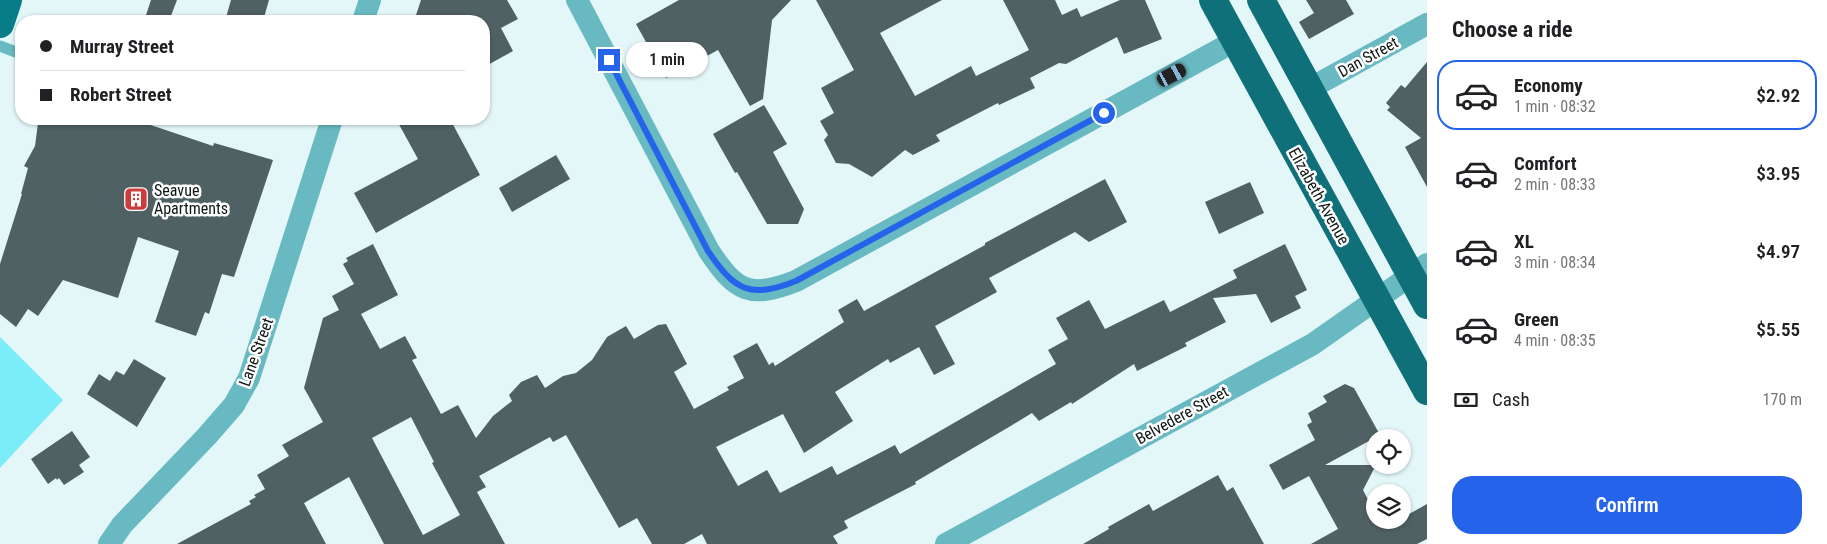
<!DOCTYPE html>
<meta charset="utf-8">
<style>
body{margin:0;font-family:"Roboto Condensed",sans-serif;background:#f2f2f2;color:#202124;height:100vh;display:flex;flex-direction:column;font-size:19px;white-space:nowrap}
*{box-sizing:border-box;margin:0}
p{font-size:16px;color:#757577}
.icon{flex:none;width:28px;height:28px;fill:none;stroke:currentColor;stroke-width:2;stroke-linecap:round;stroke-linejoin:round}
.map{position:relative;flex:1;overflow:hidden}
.panel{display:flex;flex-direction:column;background:#fff;width:400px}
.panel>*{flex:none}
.banner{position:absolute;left:15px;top:15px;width:475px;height:110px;border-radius:20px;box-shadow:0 1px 4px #0004;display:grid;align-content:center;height:110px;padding:0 25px;background:#fff}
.tools{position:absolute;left:1366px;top:429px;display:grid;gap:10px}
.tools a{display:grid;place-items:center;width:45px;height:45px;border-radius:50%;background:#fff;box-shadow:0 1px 4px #0004;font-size:25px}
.end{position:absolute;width:22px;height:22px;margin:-11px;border:6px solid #2563eb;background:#fff;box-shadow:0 0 0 2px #fff}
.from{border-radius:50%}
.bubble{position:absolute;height:35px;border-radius:18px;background:#fff;box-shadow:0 1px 4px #0004;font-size:16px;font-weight:600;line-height:35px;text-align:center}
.car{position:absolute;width:15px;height:30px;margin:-15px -8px;border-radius:6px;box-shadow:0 0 4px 1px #0007;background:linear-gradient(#222 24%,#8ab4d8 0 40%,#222 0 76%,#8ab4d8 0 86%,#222 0)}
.banner b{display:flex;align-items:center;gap:18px;height:48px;font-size:19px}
.banner b+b{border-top:1px solid #e0e0e0}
.banner i{width:12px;height:12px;background:#202124}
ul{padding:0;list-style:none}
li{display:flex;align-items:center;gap:15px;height:70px;margin:0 10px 8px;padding:0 15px;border:2px solid transparent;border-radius:20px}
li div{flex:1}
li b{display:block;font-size:19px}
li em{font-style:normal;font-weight:600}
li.current{border-color:#2563eb}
li>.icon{width:45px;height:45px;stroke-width:1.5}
h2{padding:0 25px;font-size:22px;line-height:60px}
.pay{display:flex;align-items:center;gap:12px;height:55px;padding:0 25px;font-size:19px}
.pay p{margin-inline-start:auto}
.button{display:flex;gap:10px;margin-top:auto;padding:10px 25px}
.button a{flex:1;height:58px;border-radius:20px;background:#2563eb;color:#fff;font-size:20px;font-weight:600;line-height:58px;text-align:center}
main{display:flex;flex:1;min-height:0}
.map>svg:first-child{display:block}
.green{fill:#7bedf9}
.building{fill:#506163;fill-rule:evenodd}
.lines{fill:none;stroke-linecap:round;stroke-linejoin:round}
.service{stroke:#68b9c2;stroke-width:11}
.minor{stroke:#68b9c2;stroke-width:22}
.primary{stroke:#077d87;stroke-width:28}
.trunk{stroke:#10707a;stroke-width:28}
.route{stroke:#2563eb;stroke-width:6}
.labels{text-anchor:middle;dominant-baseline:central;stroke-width:5;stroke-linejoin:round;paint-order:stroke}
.street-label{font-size:16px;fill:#0e1515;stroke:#fff}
.poi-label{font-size:16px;fill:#0e1515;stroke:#fff;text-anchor:start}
</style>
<main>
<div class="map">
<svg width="1427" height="544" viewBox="0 0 1427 544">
<rect width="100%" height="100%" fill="#e3f6f8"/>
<path class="green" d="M0 337 63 400 0 468Z"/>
<g class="building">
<path d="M151 0H177L169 21H144Z"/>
<path d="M231 0H269L263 21H225Z"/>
<path d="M421 0H507L518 19 501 28 513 51 484 67V21H414Z"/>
<path d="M679 0H791L772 20 763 99 750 106 718 50 666 78 636 24Z"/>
<path d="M816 0H942L880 33 915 96 971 66 976 76 1029 50 1003 0H1055L1062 15 1077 8 1081 17 1120 0H1145L1162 39 1124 54 1117 37 1066 64 1059 63 1030 78 1035 88 999 105 998 103 936 135 940 141 913 155 905 150 872 177 849 164 836 163 824 140 828 135 820 121 834 113 821 88 854 70Z"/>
<path d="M1306 0H1346L1354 14 1309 39 1299 22 1314 13Z"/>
<path d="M1427 62V187L1405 147 1421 138 1387 110 1390 107 1386 103 1401 85 1405 88Z"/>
<path d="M764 105 787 144 773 152 804 209 798 224H767L737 172 735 173 713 134Z"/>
<path d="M43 119H133L213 146 214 143 273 160 234 277 222 274 209 314 205 312 196 336 155 322 179 251 138 237 118 298 63 280 38 316 28 309 16 327 0 314V264L22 194H21L28 168 24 166 35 146 38 123 42 124Z"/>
<path d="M396 119H450L480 175 376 233 354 193 418 159Z"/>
<path d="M556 155 570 179 512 212 499 188Z"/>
<path d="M1105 179 1127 222 1089 242 1075 232 989 278 997 292 935 326 955 364 934 375 919 347 890 363 888 359 835 392 853 421 804 453 783 414 716 447 738 486 767 470 780 493 832 466 837 475 895 445 900 454 1056 364 1048 350 1068 339 1056 318 1089 300 1105 329 1164 300 1170 312 1237 278 1233 270 1285 244 1307 290 1295 296 1301 308 1271 323 1256 294 1213 298 1226 322 1185 343 1187 346 1137 371 1134 364 1072 404 1071 402 1039 421 1032 413 1009 427 915 482 916 484 844 521 848 528 833 536 838 544H707L702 534 684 544H652L637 518 619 528 566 435 553 442 550 437 479 476 486 487 477 492 505 544H384L349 477 304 503 326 544H177L251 504 249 501 256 497 254 495 265 489 257 475 289 456 282 445 323 422 304 388 323 318 339 310 332 296 354 284 343 264 348 261 346 258 373 244 398 295 361 314 380 349 405 336 417 358 412 360 441 414 458 405 476 438 493 416 512 401 509 395 521 382 537 375 545 388 563 376 576 373 592 360 607 337 626 326 634 339 658 325 666 324 687 364 674 372 694 409 729 390 727 387 744 378 733 356 757 343 769 365 773 362 775 366 844 322 838 310 857 299 864 311 985 245V243ZM411 417 434 462 432 463 460 515 423 535 372 438Z"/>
<path d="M1250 182 1264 213 1219 234 1205 202Z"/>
<path d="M134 359 166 378 137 427 87 394 99 374 110 381 116 371 124 375Z"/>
<path d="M1345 384 1354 388 1380 435 1325 465H1376L1363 490 1375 513V520H1379L1383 528 1398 520H1402V518L1427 504V539L1417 544H1311L1338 529 1309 476 1283 490 1269 465 1315 440 1307 425 1312 422 1308 413 1327 402 1323 396Z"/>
<path d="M72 431 90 457 79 465 84 472 64 485 59 478 57 480 56 478 48 484 31 459Z"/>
<path d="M1218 475 1227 491 1233 487 1264 544H1083L1109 529 1108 527 1149 504 1153 511Z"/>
</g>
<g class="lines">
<path class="service" d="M0 46 21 54"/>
<g class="minor">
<path d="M577 0 709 251C736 292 750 299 796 281L1235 41"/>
<path d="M363 21 370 0"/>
<path d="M1309 89 1427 24"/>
<path d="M109 544 122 525 207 436 234 405 249 378 332 119"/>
<path d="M946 544 1313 344 1427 264"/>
</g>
<path class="primary" d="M0 24 8 0"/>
<g class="trunk">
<path d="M1213 0 1427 391"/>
<path d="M1261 0 1427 305"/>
</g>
</g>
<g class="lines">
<path class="route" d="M609 60 708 251C735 291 750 299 796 281L1104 113"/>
</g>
<defs>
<g id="building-square" transform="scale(1.25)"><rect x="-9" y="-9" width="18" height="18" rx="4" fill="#cb3c3c" stroke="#fff"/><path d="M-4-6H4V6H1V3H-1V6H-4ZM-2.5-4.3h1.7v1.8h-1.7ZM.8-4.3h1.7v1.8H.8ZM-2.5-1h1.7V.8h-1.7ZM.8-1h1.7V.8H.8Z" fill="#fff"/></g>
</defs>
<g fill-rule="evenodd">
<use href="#building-square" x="136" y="199"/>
</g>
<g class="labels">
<g class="street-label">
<text transform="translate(1368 57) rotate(-29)">Dan Street</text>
<text transform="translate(1319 196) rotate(61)">Elizabeth Avenue</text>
<text transform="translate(256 352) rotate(-70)">Lane Street</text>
<text transform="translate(1182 415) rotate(-29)">Belvedere Street</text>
</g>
<g class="poi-label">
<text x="154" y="190">Seavue<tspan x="154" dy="18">Apartments</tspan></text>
</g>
</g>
</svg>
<div class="tools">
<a><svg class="icon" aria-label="locate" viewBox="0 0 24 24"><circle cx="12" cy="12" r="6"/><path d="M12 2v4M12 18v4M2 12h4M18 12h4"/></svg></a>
<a><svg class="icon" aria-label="layers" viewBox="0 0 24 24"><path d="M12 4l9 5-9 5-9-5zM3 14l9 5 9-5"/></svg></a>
</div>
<i class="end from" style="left:1104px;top:113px"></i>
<i class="end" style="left:609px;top:60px"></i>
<div class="bubble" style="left:626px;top:42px;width:82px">1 min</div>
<i class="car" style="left:1172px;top:75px;rotate:62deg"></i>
<div class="banner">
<b><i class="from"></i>Murray Street</b>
<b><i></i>Robert Street</b>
</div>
</div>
<section class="panel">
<h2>Choose a ride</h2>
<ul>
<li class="current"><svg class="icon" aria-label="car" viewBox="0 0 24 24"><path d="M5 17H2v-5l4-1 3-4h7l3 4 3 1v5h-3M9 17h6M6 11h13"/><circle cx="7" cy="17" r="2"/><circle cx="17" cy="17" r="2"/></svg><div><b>Economy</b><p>1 min · 08:32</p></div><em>$2.92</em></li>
<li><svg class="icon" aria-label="car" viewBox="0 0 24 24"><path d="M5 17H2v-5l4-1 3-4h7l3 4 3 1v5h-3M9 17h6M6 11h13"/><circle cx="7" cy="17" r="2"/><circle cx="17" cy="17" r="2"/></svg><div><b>Comfort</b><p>2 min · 08:33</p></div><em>$3.95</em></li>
<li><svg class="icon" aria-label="car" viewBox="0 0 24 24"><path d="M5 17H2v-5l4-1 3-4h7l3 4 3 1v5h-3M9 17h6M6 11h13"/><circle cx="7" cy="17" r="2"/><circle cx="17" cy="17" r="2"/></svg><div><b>XL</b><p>3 min · 08:34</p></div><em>$4.97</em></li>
<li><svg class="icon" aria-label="car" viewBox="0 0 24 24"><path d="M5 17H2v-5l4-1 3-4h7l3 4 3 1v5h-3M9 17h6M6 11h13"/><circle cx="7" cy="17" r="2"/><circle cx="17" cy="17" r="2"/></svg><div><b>Green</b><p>4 min · 08:35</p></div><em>$5.55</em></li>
</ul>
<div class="pay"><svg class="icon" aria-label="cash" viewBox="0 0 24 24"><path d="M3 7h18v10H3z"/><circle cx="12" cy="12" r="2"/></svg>Cash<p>170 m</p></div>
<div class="button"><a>Confirm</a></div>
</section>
</main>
